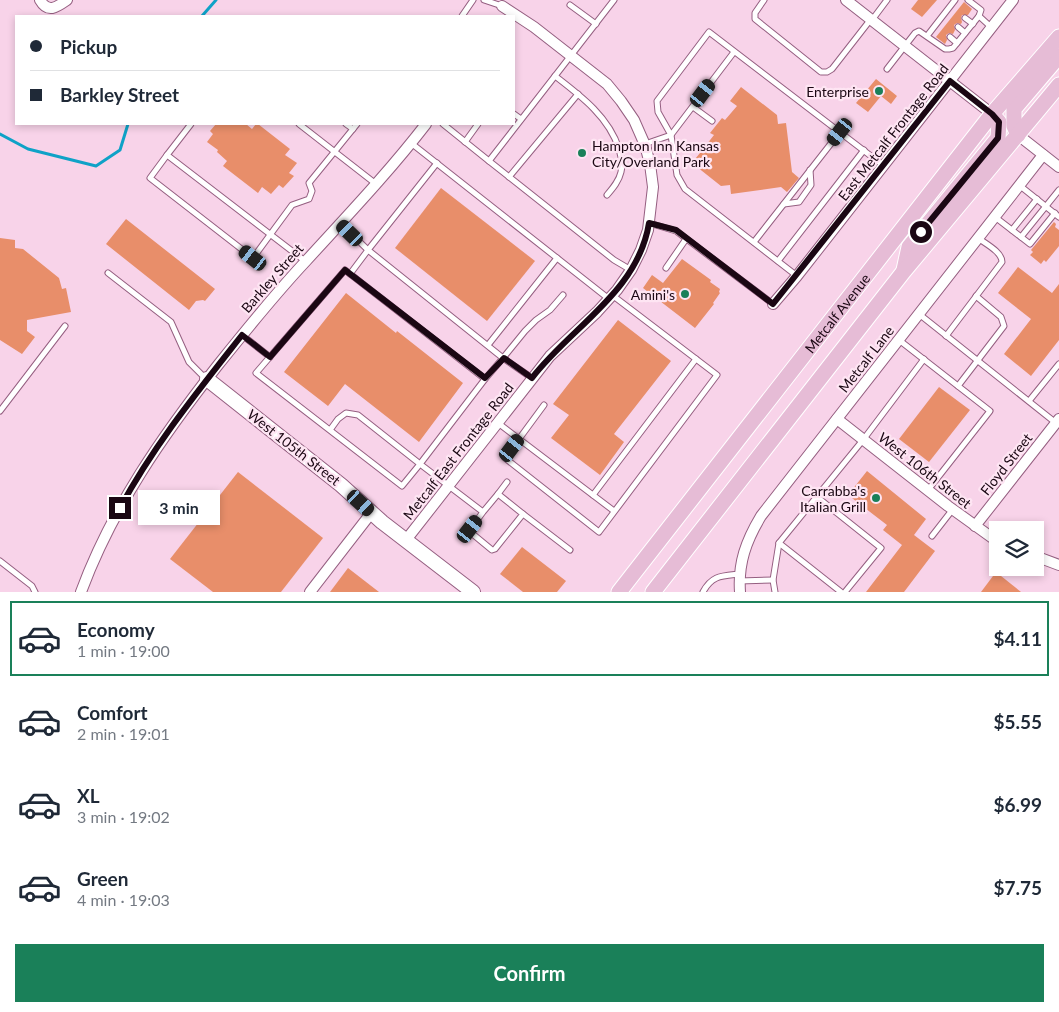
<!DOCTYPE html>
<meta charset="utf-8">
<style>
body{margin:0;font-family:Lato,sans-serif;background:#f6f6f7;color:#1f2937;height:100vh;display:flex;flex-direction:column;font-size:19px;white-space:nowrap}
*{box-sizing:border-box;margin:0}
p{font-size:16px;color:#747a83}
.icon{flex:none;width:28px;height:28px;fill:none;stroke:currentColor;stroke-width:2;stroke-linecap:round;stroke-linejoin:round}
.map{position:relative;height:592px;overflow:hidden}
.drawer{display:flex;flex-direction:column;background:#fff;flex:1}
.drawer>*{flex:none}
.top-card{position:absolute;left:15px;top:15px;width:500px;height:110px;border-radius:0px;box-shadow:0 2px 8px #0003;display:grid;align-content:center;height:110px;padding:0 15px;background:#fff}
.tools{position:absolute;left:989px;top:521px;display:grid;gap:10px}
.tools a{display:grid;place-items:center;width:55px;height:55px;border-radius:0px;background:#fff;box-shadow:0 2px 8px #0003;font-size:25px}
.end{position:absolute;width:22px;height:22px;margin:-11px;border:6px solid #1a0713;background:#fff;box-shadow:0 0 0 2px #fff}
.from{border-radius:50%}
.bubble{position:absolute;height:35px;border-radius:0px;background:#fff;box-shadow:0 2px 8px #0003;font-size:16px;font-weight:700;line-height:35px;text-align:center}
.car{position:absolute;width:15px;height:30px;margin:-15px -8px;border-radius:6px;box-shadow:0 0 4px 1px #0007;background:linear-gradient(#222 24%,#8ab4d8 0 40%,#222 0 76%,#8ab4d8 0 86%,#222 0)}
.top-card b{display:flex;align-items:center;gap:18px;height:48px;font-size:19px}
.top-card b+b{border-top:1px solid #e0e1e3}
.top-card i{width:12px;height:12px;background:#1f2937}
ul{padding:9px 0 0;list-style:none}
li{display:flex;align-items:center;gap:15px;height:75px;margin:0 10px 8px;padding:0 5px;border:2px solid transparent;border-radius:0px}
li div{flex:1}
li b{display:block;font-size:19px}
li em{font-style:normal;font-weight:700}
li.current{border-color:#1a8059}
li>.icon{width:45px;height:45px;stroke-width:1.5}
.action{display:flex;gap:10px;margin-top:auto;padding:10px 15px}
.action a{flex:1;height:58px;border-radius:0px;background:#1a8059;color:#fff;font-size:20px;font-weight:700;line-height:58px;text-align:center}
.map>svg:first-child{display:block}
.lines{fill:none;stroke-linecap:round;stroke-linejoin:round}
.stream{stroke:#0fa2c7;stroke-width:3}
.building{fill:#e88e6a}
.lane-casing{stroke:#955f81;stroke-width:7}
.street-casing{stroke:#955f81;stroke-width:12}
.secondary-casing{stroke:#955f81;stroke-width:16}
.primary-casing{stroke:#fff;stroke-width:17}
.lane{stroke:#fff;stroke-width:5}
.street{stroke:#fff;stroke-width:10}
.secondary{stroke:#fff;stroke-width:14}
.primary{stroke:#e6bcd6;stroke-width:15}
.route{stroke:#1a0713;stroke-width:6}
.poi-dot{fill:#1a8059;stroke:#fee5f3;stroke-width:2}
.labels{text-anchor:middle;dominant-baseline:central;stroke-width:4.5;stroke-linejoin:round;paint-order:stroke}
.poi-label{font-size:14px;fill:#1a0713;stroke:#fee5f3;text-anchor:end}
.street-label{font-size:14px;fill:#1a0713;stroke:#fee5f3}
</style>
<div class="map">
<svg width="1059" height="592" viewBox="0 0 1059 592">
<rect width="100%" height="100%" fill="#f8d3e9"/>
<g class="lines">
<g class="stream">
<path d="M202 16 216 0"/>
<path d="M0 134 28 149 96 166 120 150 128 124"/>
</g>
</g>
<g class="building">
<path d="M918 0H937L922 17 911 9Z"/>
<path d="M964 2 972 9 968 15H962L961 18 962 22 961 24 957 23 954 25 955 30 953 34 949 33 946 35 947 40 945 44 936 37Z"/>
<path d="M876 79 897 96 891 104 881 96 868 112 856 103Z"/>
<path d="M741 87 777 115 778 124 786 123 792 172 799 178 787 192 781 187 731 194 730 185 721 186 692 163 714 135 710 133 722 118 725 120 737 106 730 101Z"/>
<path d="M216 124H246L252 129 256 124H258L290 149 285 155 297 163 289 173 294 176 283 188 279 185 271 194 262 187 258 193 223 166 227 161 217 152 218 150 207 142 213 134 210 131Z"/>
<path d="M441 188 535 261 487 321 395 248Z"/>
<path d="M126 219 215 289 205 301 203 300 196 301 189 310 106 244Z"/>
<path d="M1054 222 1056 224 1055 227 1059 230V246L1046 262 1044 260 1041 264 1030 255 1033 252 1031 250Z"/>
<path d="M0 238 15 240V248L23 249 59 278 62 289 66 288 71 312 27 320V331L35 337 22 354 0 340Z"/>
<path d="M682 259 711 280 710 282 720 289 719 292 720 293 713 303 714 304 695 328 643 288 652 275 663 283Z"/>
<path d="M1018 267 1052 293 1059 284V340L1031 376 1004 354 1031 319 998 293Z"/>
<path d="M346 293 396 333 397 331 463 383 419 442 345 384 328 406 284 372Z"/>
<path d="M618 320 671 361 614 434 624 442 600 475 551 438 569 415 553 404Z"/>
<path d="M939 387 970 410 929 462 899 439Z"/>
<path d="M867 471 926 519 914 535 935 551 904 592H866L902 545 883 530 887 525 848 495Z"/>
<path d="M238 472 323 538 281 592H213L170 559Z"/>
<path d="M522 547 566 581 557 592H523L500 574Z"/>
<path d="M348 568 379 592H330Z"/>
<path d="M996 572 1021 592H981Z"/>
</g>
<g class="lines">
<g class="lane-casing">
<g id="lane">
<path d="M484 0 502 6"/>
<path d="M764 0 755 13V19L821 72H827L832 69 871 19"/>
<path d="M968 0 981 10 979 16"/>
<path d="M570 5 596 24"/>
<path d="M462 16 473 0"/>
<path d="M965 18 973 24"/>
<path d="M872 20 887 0"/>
<path d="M958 27 965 33"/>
<path d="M927 36 955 0"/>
<path d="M950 37 957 43"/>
<path d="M887 69 915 33 919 31 945 49H949L953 48 979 16 992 28"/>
<path d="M555 76C581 96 609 117 619 149 621 156 623 165 621 172 619 181 613 188 607 195"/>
<path d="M693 107 712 121"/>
<path d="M514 114 521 119"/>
<path d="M191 124 167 155 305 261"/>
<path d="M299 124 376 184"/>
<path d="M346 124 353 129"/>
<path d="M443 124 489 161 614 0"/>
<path d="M465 142 478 124"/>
<path d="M411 143 609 299"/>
<path d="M645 144 671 135 734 52"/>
<path d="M167 155 150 178 253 258 292 205 309 199 312 191 309 183 357 124"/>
<path d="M489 161 614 260 631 270"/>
<path d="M437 163 368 250 503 358 525 331 536 320 550 310 563 295"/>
<path d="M509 177 578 94"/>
<path d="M1019 185 1059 217"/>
<path d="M784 204 799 202 811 185 810 170"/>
<path d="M995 217 1030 244 1055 213"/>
<path d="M649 223 676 231 773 304"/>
<path d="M341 224 368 250 350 274"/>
<path d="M1012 230 1037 199"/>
<path d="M1021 237 1059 190"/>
<path d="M754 242 840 132"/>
<path d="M778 261 864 150"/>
<path d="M666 268 686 239"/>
<path d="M108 273 171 322 189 362 206 379"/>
<path d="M797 276 685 189 677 175 671 135 658 112 657 101 709 32 884 166"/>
<path d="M919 314 1056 423"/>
<path d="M242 335 270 357"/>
<path d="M946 336 1002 262C1002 252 986 244 978 238"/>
<path d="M899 340 990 411 928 490"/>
<path d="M488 345 557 258"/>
<path d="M485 379 503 358 532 378"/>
<path d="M958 386 1004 326 1001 317 976 296"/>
<path d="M1029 401 1059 364"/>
<path d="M544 405 505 458 599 532 717 375 612 295"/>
<path d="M0 411 65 326"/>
<path d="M498 423 614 511"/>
<path d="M330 430 338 419 346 413 358 415 420 464 485 379 345 270 256 373 402 486 420 464 483 512 469 531 492 550 495 549 523 514 498 494 483 512"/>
<path d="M498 494 507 482"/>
<path d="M593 495 696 359"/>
<path d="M817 497 881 548 845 592"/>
<path d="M523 514 570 550"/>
<path d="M932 536 953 509"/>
<path d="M779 543 841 592"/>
<path d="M0 561 32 586 35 592"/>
<path d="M739 581 773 580"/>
<path d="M703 592C712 575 722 576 740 574"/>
<path d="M775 592 773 580 779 543 863 440 924 359"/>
</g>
</g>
<g class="street-casing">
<g id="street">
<path d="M40 0C48 14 57 7 67 0"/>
<path d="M846 0 992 114"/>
<path d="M1018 135 1059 167"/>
<path d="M773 304 797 276 1013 0"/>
<path d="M837 419 948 506 998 542"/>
<path d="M975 526 1059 419"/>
<path d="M406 540 550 356 597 312 617 290 631 270 641 250 648 230 653 187 650 164 645 145 634 120 621 101 607 84 534 27 502 6"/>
<path d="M1035 556 1059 565"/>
<path d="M81 592C112 508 163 435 218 365 246 330 275 294 306 261 347 216 389 172 426 124"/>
<path d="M310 592 372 512"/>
<path d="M740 592C738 563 746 541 761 516L1043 155"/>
</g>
</g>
<g class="secondary-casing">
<path id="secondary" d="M207 379 341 485 382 522 473 592"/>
</g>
<g class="primary-casing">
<g id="primary">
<path d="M1018 135 1014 126V109L1059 56"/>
<path d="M904 270 909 247 998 138 999 122 992 114"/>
<path id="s1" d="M619 592 992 114 1059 37"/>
<path d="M653 592 904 271 1059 85"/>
</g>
</g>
<use href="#lane" class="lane"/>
<use href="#street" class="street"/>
<use href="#secondary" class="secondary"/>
<use href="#primary" class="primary"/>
</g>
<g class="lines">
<path class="route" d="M120 508C154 445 198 391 242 335L270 357 345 270 485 378 504 358 532 378C571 327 638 292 649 223L676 230 773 304 950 81 992 114 999 122 998 138 921 232"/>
</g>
<g class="poi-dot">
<circle cx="879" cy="91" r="5"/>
<circle cx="582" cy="153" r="5"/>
<circle cx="685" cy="294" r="5"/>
<circle cx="876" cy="498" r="5"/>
</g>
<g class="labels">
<g class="poi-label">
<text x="869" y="91">Enterprise</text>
<text x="592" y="145" text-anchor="start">Hampton Inn Kansas<tspan x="592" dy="16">City/Overland Park</tspan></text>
<text x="675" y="294">Amini's</text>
<text x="866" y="490">Carrabba's<tspan x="866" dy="16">Italian Grill</tspan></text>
</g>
<g class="street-label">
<text transform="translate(893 132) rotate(-52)">East Metcalf Frontage Road</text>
<text transform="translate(272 278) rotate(-49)">Barkley Street</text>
<text stroke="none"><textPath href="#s1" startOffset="354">Metcalf Avenue</textPath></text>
<text transform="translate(866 359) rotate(-52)">Metcalf Lane</text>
<text transform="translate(294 447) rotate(38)">West 105th Street</text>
<text transform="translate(458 451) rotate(-52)">Metcalf East Frontage Road</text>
<text transform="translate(1006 464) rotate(-52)">Floyd Street</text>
<text transform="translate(925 470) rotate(38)">West 106th Street</text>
</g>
</g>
</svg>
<div class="tools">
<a><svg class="icon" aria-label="layers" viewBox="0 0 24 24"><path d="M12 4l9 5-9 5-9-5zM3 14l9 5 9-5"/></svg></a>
</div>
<i class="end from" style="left:921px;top:232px"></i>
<i class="end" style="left:120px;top:508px"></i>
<div class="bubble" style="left:138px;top:490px;width:82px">3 min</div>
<i class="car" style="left:703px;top:93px;rotate:37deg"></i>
<i class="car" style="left:840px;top:132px;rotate:218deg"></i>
<i class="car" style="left:350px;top:233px;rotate:314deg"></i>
<i class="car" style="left:253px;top:258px;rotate:308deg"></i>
<i class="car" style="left:512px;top:448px;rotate:37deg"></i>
<i class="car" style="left:361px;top:503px;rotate:132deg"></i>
<i class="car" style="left:470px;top:529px;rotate:38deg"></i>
<div class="top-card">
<b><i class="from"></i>Pickup</b>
<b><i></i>Barkley Street</b>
</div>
</div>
<section class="drawer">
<ul>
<li class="current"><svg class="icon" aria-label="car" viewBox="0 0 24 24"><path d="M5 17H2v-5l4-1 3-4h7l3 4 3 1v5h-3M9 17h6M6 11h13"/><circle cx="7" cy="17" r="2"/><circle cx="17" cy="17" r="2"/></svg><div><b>Economy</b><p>1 min · 19:00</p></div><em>$4.11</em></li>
<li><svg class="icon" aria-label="car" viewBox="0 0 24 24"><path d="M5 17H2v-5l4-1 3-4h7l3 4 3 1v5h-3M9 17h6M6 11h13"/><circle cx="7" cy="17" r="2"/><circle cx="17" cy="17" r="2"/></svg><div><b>Comfort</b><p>2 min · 19:01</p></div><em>$5.55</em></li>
<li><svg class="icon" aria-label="car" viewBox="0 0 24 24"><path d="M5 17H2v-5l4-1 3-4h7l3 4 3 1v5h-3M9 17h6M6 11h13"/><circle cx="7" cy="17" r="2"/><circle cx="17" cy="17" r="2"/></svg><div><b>XL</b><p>3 min · 19:02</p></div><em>$6.99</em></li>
<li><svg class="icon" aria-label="car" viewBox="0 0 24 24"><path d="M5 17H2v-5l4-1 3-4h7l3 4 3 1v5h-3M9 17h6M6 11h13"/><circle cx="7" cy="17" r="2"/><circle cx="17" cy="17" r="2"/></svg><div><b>Green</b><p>4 min · 19:03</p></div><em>$7.75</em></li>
</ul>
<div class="action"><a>Confirm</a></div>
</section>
